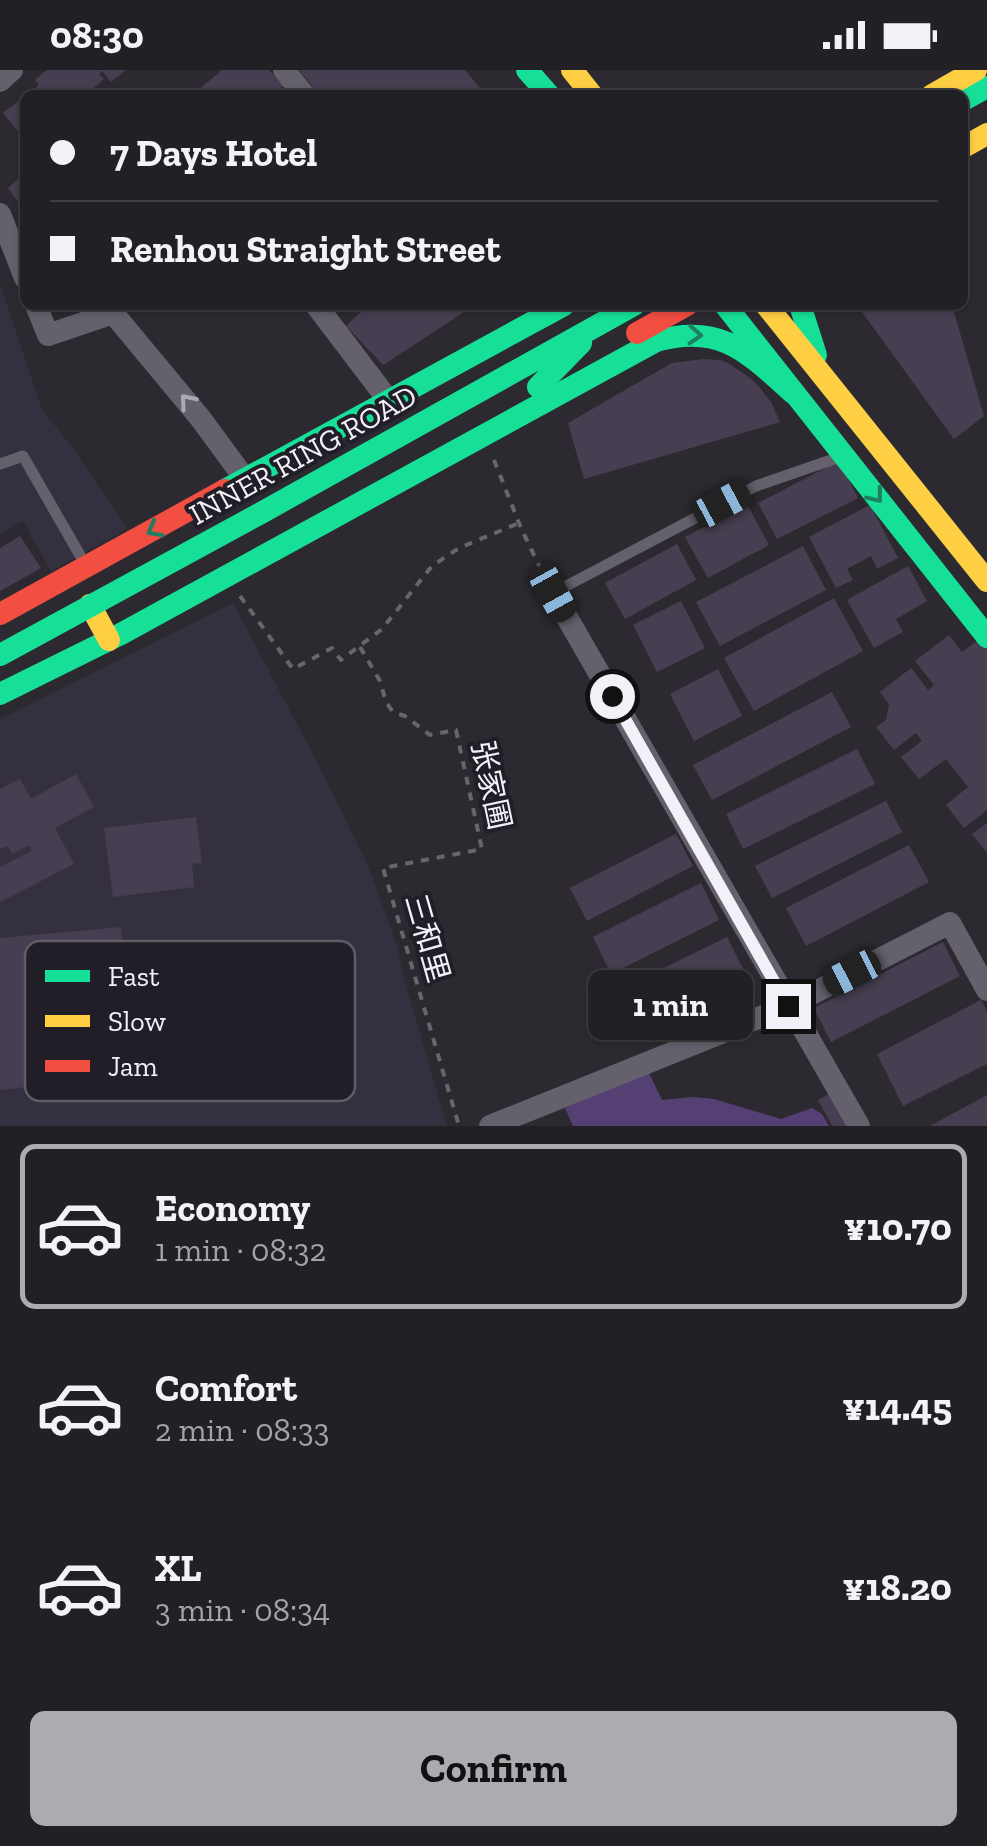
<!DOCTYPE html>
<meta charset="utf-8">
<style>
body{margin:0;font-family:"Zilla Slab","Noto Sans SC",serif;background:#2d2d31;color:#f1f3f6;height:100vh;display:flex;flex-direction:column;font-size:38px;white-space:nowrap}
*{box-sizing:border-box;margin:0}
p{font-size:32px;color:#a2a3a6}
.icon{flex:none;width:55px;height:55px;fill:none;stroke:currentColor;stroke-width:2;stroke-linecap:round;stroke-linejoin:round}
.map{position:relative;height:1056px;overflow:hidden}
.drawer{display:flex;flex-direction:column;background:#212024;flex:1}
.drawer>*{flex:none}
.banner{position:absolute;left:20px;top:20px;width:948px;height:220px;border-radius:15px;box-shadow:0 2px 8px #0004,0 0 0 2px #3e3e41;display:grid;align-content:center;height:220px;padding:0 30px;background:#212024}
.end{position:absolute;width:45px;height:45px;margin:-22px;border:12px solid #f3f1f7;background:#111;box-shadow:0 0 0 5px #111}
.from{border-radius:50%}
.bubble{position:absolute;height:70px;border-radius:15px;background:#212024;box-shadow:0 2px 8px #0004,0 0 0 2px #3e3e41;font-size:32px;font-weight:800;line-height:70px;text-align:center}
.car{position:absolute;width:30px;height:60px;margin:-30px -15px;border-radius:12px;box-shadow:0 0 8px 2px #0007;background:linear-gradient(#222 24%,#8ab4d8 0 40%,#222 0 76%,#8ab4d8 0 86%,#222 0)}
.banner b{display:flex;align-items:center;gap:35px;height:95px;font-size:38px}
.banner b+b{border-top:2px solid #3e3e41}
.banner i{width:25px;height:25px;background:#f1f3f6}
ul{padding:18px 0 0;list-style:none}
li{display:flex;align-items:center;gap:30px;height:165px;margin:0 20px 15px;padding:0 10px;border:5px solid transparent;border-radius:15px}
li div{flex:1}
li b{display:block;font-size:38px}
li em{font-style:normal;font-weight:800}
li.active{border-color:#adabb1}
li>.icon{width:90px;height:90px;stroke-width:1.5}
.cta{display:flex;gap:20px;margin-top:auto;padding:20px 30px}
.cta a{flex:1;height:115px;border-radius:15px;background:#adabb1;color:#111;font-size:40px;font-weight:800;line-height:115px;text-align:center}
.status{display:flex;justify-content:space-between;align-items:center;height:70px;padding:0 50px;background:#212024;direction:ltr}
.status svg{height:28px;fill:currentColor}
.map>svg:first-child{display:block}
.built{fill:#35303f}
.green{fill:#554074}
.building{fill:#473f51}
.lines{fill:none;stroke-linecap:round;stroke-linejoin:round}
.path{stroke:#68656c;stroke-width:4;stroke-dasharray:8 8;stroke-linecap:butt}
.lane{stroke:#65616c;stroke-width:11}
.street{stroke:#65616c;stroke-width:22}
.fast{stroke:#16e098;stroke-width:22}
.slow{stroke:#ffcf43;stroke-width:22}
.jam{stroke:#f24e42;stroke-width:22}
.fast-bridge{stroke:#16e098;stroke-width:22}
.oneway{stroke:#1c7f60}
.oneway2{stroke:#aca9b2}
.route{stroke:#f3f1f7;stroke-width:12}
.labels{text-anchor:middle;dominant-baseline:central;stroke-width:8;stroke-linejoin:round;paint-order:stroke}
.street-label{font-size:30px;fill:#f3f1f7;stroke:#221e28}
.key{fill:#221e28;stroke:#615d66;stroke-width:2.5}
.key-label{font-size:28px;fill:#f3f1f7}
</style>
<div class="status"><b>08:30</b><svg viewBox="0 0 49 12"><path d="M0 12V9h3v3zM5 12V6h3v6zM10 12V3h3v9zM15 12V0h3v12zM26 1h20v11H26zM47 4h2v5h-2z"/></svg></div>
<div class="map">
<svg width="987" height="1056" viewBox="0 0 987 1056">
<rect width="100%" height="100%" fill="#2c2a30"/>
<g class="built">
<path d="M0 215 42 340 72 377 127 459 51 501 23 451 0 464Z"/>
<path d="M233 533 319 696 369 798 397 875 405 912 447 1056H0V649Z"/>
</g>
<path class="green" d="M648 1001 662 1030 693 1027 714 1029 781 1049 812 1038 822 1044 829 1056H573L565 1038Z"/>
<g class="building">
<path d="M47 0H126L111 12 102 1 99 4 104 9 86 25H76L72 21 67 25H27L39 15 35 10Z"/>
<path d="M222 0H269L283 16 271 25H263L257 18 254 20 258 25H192Z"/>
<path d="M299 0H465L486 25H319Z"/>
<path d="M25 26V70L3 43Z"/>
<path d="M25 103V141L8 118Z"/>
<path d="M368 235H475L383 295 346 256Z"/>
<path d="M857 235H952L984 346 954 369Z"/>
<path d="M703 289 720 290 728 293 754 311 771 332 780 352 584 409 568 353 672 293Z"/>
<path d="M839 391 858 428 777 469 758 433Z"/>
<path d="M747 434 769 475 708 508 685 467Z"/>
<path d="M870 435 898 488 877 499 871 486 847 499 853 510 836 518 809 467Z"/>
<path d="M20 466 41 498 0 521V478Z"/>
<path d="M677 474 696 510 625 549 605 513Z"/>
<path d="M803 476 826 520 720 576 696 532Z"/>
<path d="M908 496 927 531 896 549 903 562 874 578 847 530Z"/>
<path d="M834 528 863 581 754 641 724 588Z"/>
<path d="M681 531 705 578 657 602 633 555Z"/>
<path d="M949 565 962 582 981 568 987 576V740L964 758 946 735 968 717 946 689 919 709 901 687 922 671 916 663 894 680 876 657 886 650 889 634 880 622 911 598 928 620 934 615 915 591Z"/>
<path d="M718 599 742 646 694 671 670 624Z"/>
<path d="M832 622 851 657 712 730 693 695Z"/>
<path d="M857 679 875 714 743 779 726 744Z"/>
<path d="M76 704 94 737 55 758 74 794 0 832V797L32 781 29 775 12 784 8 776 0 779V719L20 709 31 729Z"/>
<path d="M886 731 902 762 772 828 755 796Z"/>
<path d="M196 747 202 793 192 794 194 817 113 827 104 758Z"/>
<path d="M987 753V783L972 764Z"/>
<path d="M676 764 693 796 587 851 570 818Z"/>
<path d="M909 775 929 812 806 876 786 838Z"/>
<path d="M701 813 719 850 611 904 593 867Z"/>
<path d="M121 857 133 1005 0 1020V868Z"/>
<path d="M727 867 745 903 638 956 619 920Z"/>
<path d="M943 872 960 906 831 972 814 938Z"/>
<path d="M981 930 987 942V994L903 1036 877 984Z"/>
<path d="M834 1021 853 1056H832L818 1030Z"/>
<path d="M987 1025V1056H930Z"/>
</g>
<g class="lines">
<g class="path">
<path d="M494 390 521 458 544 506"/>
<path d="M240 526 293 599 332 578 341 590 382 559 432 496 459 478 519 453"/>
<path d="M360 577 380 611 386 632 393 642 405 646 430 665 456 660 482 779 383 798 459 1056"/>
</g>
<g class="lane">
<path d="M0 394 23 386 85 494"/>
<path d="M553 523 756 416 840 387"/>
</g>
<g class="street">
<path d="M284 0 304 25"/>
<path d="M0 11 12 0"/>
<path d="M0 144 25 208"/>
<path d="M36 235 48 265 113 243 201 349 245 409"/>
<path d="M316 235 389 331"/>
<path d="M553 523 859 1056"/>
<path d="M490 1056 788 936 950 853 987 920"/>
</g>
<g class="fast">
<path d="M527 0 549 25"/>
<path d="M962 31 987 17"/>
<path d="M725 235 987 567"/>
<path d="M800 235 816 285"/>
<path d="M538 317 581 273"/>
<path d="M225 420 564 235"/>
<path d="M0 624 119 565 656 271C721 253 747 282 793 323"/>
</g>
<g class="slow">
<path d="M572 0 592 25"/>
<path d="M932 25 976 0"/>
<path d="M962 78 987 64"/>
<path d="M766 235 987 511"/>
<path d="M90 535 109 570"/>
</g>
<g class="jam">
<path d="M637 263 687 235"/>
<path d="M0 544 225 420"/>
</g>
<path class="fast-bridge" d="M0 585 261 443 634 235"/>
</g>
<defs><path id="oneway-chevron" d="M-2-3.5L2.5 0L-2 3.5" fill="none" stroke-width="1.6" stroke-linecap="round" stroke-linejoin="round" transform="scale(2.5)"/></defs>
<g class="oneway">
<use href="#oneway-chevron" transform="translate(695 265) rotate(3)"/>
<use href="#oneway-chevron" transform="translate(876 426) rotate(52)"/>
<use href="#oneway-chevron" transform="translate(154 460) rotate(151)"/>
</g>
<use class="oneway2" href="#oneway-chevron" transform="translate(187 331) rotate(-130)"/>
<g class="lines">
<path class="route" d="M612 626 788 936"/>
</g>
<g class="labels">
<g class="street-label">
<text transform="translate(303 385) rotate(-29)">INNER RING ROAD</text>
<text transform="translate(491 715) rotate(78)">张家圃</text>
<text transform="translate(427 868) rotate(74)">三和里</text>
</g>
</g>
<rect x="25" y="871" width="330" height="160" rx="15" class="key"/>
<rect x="45" y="900" width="45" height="12" fill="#16e098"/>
<rect x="45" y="945" width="45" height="12" fill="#ffcf43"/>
<rect x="45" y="990" width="45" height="12" fill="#f24e42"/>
<g class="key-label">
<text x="108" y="916">Fast</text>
<text x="108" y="961">Slow</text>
<text x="108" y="1006">Jam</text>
</g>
</svg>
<i class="end from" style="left:612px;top:626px"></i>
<i class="end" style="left:788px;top:936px"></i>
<div class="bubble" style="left:588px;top:900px;width:165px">1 min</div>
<i class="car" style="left:722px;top:434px;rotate:62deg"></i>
<i class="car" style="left:553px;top:523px;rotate:151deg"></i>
<i class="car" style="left:852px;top:903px;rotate:243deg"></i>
<div class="banner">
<b><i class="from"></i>7 Days Hotel</b>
<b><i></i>Renhou Straight Street</b>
</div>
</div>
<section class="drawer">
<ul>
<li class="active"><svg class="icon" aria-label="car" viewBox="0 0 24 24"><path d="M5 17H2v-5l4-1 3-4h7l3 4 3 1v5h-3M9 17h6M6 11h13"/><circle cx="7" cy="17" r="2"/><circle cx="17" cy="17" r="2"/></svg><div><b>Economy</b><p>1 min · 08:32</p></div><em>¥10.70</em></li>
<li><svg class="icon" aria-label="car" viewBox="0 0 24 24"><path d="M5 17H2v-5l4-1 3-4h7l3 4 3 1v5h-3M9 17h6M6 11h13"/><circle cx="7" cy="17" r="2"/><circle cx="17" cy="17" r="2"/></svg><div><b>Comfort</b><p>2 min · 08:33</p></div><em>¥14.45</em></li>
<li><svg class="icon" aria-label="car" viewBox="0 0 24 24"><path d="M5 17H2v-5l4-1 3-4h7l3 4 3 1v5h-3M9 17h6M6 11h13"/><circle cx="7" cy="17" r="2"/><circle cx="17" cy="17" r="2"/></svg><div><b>XL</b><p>3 min · 08:34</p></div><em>¥18.20</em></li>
</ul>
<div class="cta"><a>Confirm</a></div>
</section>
